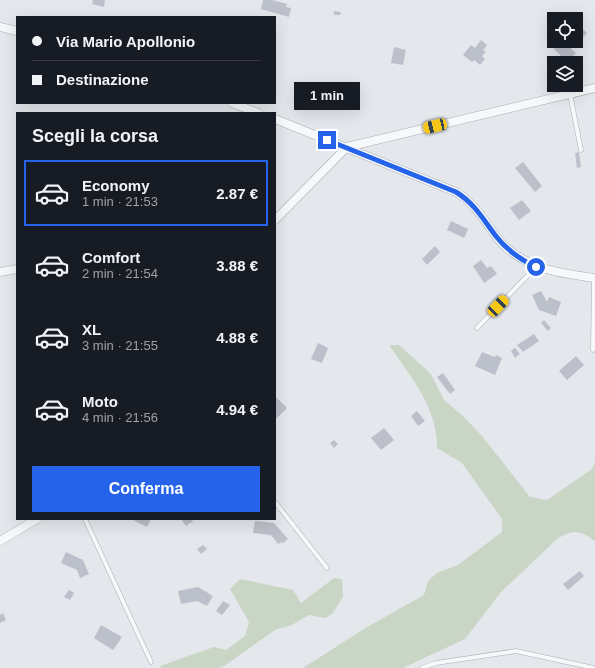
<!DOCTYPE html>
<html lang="it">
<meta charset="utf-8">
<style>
body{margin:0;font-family:Helvetica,sans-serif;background:#242831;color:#f1f3f6;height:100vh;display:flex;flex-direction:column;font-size:15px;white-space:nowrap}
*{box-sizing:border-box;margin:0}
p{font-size:13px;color:#9ea1a6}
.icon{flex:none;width:22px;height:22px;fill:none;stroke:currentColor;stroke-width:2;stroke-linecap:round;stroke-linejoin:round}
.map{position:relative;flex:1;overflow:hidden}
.side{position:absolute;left:16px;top:112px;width:260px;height:408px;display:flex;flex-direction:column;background:#171b24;border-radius:0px;box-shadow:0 4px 16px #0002}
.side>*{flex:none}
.top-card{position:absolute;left:16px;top:16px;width:260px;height:88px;border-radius:0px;box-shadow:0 4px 16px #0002;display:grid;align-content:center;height:88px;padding:0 16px;background:#171b24}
.fabs{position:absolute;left:547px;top:12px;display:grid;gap:8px}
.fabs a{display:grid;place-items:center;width:36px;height:36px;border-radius:0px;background:#171b24;box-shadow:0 4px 16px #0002;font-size:20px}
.end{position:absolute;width:18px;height:18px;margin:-9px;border:5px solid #2563eb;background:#fff;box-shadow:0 0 0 2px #fff}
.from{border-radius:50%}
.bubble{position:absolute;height:28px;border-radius:0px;background:#171b24;box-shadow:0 4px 16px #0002;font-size:13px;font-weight:600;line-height:28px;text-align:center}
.car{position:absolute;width:12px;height:24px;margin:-12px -6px;border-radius:5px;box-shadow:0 0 3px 1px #0007;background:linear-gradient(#f5c518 24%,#345 0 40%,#f5c518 0 76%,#345 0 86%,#f5c518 0)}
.top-card b{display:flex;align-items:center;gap:14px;height:38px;font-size:15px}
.top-card b+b{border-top:1px solid #363941}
.top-card i{width:10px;height:10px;background:#f1f3f6}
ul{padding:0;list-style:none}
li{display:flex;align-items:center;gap:12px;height:66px;margin:0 8px 6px;padding:0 8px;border:2px solid transparent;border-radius:0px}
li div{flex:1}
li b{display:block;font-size:15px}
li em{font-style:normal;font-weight:600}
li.selected{border-color:#2563eb}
li>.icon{width:36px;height:36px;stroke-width:1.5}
h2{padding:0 16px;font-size:18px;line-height:48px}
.action{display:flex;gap:8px;margin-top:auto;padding:8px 16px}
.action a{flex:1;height:46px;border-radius:0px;background:#2563eb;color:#fff;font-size:16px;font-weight:600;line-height:46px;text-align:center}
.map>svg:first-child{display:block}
.green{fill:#c9d6c5}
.building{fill:#bbc0ca}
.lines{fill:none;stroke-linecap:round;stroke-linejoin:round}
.lane-casing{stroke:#a9aeb7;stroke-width:5}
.street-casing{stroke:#a9aeb7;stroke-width:9}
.lane{stroke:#f7f8fa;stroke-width:4}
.street{stroke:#f7f8fa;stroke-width:8}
.route{stroke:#2563eb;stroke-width:5}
</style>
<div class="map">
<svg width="595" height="668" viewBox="0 0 595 668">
<rect width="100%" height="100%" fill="#e4e7ec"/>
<g class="green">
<path d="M389 345H399L431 374 444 400 462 415 482 436 530 497 547 500 592 469 595 462V541C579 530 574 529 557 539L501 592 465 639 403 668H303L367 627 424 595 428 581 437 573 458 565 502 532V519L462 463 437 448C438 408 410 376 389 345Z"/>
<path d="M334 578 342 579 343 597 332 614 325 618 309 615 292 625 275 630 224 666 219 668H161L160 666 214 647 226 650 245 636 249 622 230 589 240 579 293 590 301 603Z"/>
</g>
<g class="building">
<path d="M93 0H105L104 7 92 4Z"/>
<path d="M263 0H272L287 4 286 7 291 8 289 17 261 9Z"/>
<path d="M334 11 341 12 340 15H334Z"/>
<path d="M576 22 587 33 571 49 576 53 567 62 554 49 562 41H576Z"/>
<path d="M481 40 487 45 483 50 486 52 482 56 485 59 480 65 474 60 472 62 463 55 471 45 475 48Z"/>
<path d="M394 47 406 50 403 65 391 63Z"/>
<path d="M579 152 581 167 577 168 575 153Z"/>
<path d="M523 162 542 186 535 192 515 168Z"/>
<path d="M522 200 531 211 519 220 510 208Z"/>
<path d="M451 221 468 229 464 238 447 230Z"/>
<path d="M435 246 440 252 427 265 422 259Z"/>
<path d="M481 260 487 268 491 266 497 274 484 283 473 266Z"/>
<path d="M541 291 547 302 549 297 561 302 556 316 539 310 532 295Z"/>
<path d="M544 320 551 328 548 331 541 323Z"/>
<path d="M534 334 539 341 523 352 517 345Z"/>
<path d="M318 343 328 348 322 363 311 359Z"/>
<path d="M515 348 520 354 515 358 511 351Z"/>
<path d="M482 352 495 357 496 355 502 358 495 375 475 366Z"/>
<path d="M576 356 584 365 567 380 559 371Z"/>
<path d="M443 373 455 390 450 394 437 377Z"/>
<path d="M276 397 287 408 275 420V398Z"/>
<path d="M417 411 425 421 418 426 411 416Z"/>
<path d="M384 428 394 440 381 450 371 438Z"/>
<path d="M334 440 338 444 334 448 330 443Z"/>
<path d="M131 519H151L147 527Z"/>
<path d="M181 519H191L193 521 186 526Z"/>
<path d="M255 521 274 523 288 539 283 543 282 542 278 544 271 535 253 533Z"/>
<path d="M203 545 207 549 201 554 197 549Z"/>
<path d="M66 552 83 560 89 574 80 578 77 570 61 563Z"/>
<path d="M580 571 584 576 568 590 563 584Z"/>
<path d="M198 587 213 596 207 606 197 601 181 604 178 591Z"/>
<path d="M69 590 74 593 70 600 64 597Z"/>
<path d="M223 601 230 605 222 615 216 611Z"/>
<path d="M3 613 6 620 0 623V615Z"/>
<path d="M101 625 122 637 113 650 94 638Z"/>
</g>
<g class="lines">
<g class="lane-casing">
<g id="lane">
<path d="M570 94 581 150"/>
<path d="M477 328 536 267"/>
<path d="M593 350 594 278"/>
<path d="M275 502 327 568"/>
<path d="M85 519 151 662"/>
<path d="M422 668 436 663 516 651 594 668"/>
</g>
</g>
<g class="street-casing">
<g id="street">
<path d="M0 27 17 31"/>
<path d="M232 103 258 113"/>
<path d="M275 119 456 192C474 203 483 218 495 235 519 268 557 273 595 278"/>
<path d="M275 220 347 147 595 88"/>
<path d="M0 272 17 269"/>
<path d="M0 541 37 519"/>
</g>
</g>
<use href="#lane" class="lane"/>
<use href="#street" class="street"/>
</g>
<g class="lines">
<path class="route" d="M327 140 456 192C474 203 483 219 495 235 505 248 521 260 536 267"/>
</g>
</svg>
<div class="fabs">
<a><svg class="icon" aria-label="locate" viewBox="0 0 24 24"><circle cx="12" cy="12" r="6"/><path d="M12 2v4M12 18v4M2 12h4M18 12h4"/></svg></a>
<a><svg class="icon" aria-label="layers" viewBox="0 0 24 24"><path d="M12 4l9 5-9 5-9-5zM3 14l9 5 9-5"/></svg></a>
</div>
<i class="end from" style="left:536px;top:267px"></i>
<i class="end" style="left:327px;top:140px"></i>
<div class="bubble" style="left:294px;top:82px;width:66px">1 min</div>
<i class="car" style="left:435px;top:126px;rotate:257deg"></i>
<i class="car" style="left:498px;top:306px;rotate:44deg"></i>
<div class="top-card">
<b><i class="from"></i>Via Mario Apollonio</b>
<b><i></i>Destinazione</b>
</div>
<section class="side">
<h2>Scegli la corsa</h2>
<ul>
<li class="selected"><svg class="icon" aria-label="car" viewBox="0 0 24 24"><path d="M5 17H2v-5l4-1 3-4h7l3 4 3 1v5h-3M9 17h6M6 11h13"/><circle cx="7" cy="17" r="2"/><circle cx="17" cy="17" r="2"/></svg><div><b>Economy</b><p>1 min · 21:53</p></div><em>2.87 €</em></li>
<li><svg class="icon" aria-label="car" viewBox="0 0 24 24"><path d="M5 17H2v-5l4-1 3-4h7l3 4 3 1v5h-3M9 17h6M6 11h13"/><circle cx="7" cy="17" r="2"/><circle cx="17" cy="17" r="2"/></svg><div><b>Comfort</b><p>2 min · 21:54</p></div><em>3.88 €</em></li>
<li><svg class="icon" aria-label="car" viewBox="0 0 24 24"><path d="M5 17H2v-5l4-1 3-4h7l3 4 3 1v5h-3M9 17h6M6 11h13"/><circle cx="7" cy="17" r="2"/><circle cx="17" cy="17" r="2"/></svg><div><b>XL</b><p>3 min · 21:55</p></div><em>4.88 €</em></li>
<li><svg class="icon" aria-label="car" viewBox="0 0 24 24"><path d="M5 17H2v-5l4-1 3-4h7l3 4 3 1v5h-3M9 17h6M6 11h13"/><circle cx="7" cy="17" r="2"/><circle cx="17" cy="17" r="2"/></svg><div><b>Moto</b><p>4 min · 21:56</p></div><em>4.94 €</em></li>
</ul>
<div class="action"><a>Conferma</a></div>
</section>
</div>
